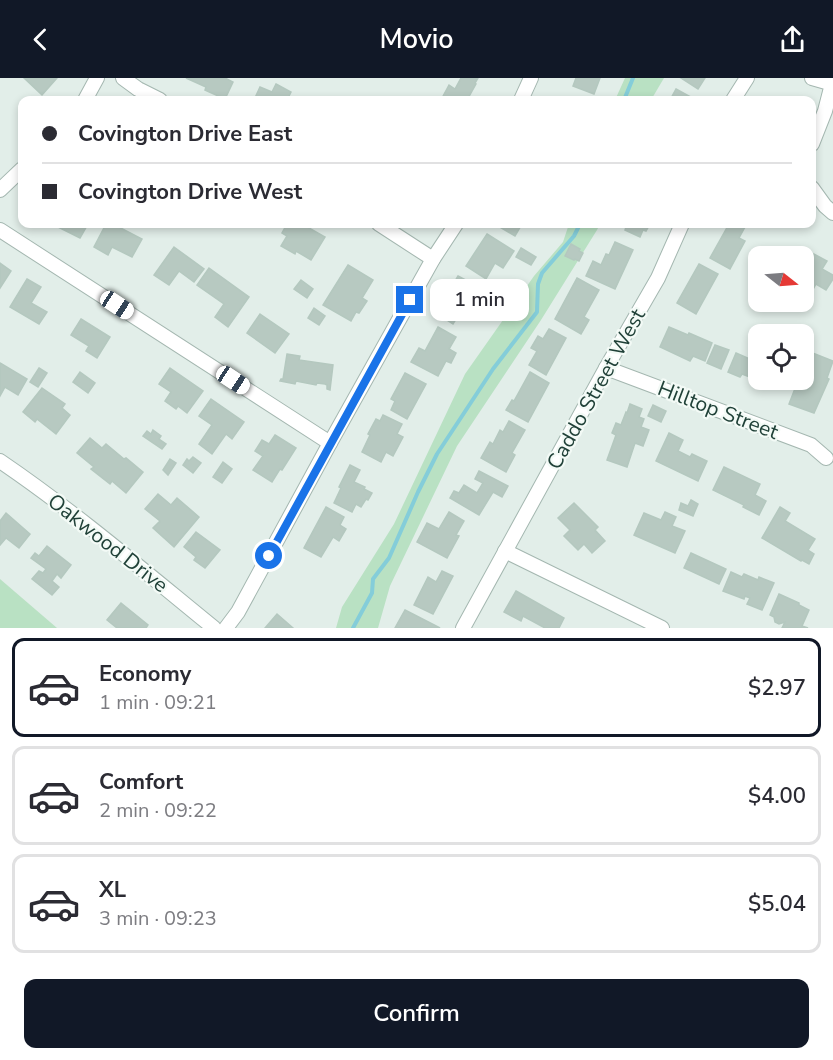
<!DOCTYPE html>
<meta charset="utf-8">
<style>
body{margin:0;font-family:"Nunito Sans",sans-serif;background:#f7f7f7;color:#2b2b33;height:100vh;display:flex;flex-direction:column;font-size:22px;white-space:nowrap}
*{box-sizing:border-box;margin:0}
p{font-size:20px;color:#7c7c81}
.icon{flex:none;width:33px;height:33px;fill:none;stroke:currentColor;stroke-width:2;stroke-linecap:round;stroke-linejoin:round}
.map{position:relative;height:550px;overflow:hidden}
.sheet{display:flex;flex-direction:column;background:#fff;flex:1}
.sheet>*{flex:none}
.banner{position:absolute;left:18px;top:18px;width:798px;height:132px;border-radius:12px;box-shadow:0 3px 9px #0003;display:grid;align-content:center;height:132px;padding:0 24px;background:#fff}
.needle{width:39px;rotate:107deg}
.tools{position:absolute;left:748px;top:168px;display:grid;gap:12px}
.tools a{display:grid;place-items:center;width:66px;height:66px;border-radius:12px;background:#fff;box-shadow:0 3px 9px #0003;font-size:30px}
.end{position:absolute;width:27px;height:27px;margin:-14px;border:8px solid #1a73e8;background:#fff;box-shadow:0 0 0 3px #fff}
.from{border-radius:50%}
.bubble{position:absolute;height:42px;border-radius:12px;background:#fff;box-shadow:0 3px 9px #0003;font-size:20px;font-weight:600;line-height:42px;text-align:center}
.car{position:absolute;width:18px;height:36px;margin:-18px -9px;border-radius:8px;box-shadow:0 0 4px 2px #0007;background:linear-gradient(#fff 24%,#345 0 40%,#fff 0 76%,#345 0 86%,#fff 0)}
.banner b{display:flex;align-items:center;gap:21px;height:57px;font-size:22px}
.banner b+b{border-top:2px solid #e1e1e2}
.banner i{width:15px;height:15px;background:#2b2b33}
ul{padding:10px 0 0;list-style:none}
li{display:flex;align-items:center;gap:18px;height:99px;margin:0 12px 9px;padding:0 12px;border:3px solid #e1e1e2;border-radius:12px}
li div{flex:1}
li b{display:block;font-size:22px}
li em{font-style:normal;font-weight:600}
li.selected{border-color:#111827}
li>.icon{width:54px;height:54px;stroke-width:1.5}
.primary-button{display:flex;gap:12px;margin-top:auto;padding:12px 24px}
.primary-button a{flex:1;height:69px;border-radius:12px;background:#111827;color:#fff;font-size:24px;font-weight:600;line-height:69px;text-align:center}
header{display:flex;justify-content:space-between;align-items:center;height:78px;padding:0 24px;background:#111827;color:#fff;font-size:27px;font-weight:600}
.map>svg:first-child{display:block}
.green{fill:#b9e1c3}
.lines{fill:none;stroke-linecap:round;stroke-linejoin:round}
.stream{stroke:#84cdd9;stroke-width:4}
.building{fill:#b7c9c1;stroke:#b4c8bf;stroke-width:1.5}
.street-casing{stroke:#a4b7b0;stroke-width:16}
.street{stroke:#fff;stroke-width:14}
.route{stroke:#1a73e8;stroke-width:8}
.labels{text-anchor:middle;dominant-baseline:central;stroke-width:4.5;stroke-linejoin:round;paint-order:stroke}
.street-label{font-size:21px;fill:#204138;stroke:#f3faf6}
</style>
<header><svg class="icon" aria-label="back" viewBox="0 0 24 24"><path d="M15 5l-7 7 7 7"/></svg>Movio<svg class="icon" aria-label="share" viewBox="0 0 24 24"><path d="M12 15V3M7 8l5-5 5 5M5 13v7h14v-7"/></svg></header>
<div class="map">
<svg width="833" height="550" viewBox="0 0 833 550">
<rect width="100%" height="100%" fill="#e2eee9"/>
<g class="green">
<path d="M625 0H664L651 22H615Z"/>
<path d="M569 146H600L597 152 541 242 457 368 390 508 378 550H336L342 529 394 446 465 296 534 198 563 164Z"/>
<path d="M0 501 57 550H0Z"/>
</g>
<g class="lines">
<g class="stream">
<path d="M624 22 633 0"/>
<path d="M353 550 372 515 373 501 389 480 418 414 437 376 493 291 537 234 538 206 542 195 574 158 580 146"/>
</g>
</g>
<g class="building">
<path d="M24 0H57L42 17Z"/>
<path d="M186 0H225L233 4 225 21 205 12 206 9Z"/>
<path d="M461 0H478L475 5 476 6 467 22H441L449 7 455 11Z"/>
<path d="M576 0H600L594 16 573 8Z"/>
<path d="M681 0H705L698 11Z"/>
<path d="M276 6 291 14 287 22H254L260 9 272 14Z"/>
<path d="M676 11 696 22H667L668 21 670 22Z"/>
<path d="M54 146H88L80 160 56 148 57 147Z"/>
<path d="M106 146H113L142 161 132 179 112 169 108 177 94 169Z"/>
<path d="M287 146H302L325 159 311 182 296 173 295 176 281 168 287 158 282 155Z"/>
<path d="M499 146H522L515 158 498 148Z"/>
<path d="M627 146H650L646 153 643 152 640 159 625 152Z"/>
<path d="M729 146H737L745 149 739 160 745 163 730 191 710 180Z"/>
<path d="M487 156 514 173 503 190 495 185 486 201 466 188Z"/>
<path d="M615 164 633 172 615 211 586 198 593 183 601 187 606 176 609 177Z"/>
<path d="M571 166 580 171 579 173 583 175 579 183 575 181 574 182 565 178Z"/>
<path d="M174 169 204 191 194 204 179 193 169 207 154 197Z"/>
<path d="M521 170 536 179 531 187 516 179Z"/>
<path d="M797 171 810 178 812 175 827 183 822 191 833 197V201L826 212 816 206 811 215 804 211V178H793Z"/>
<path d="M0 185 11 193 0 210Z"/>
<path d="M699 186 718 196 696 236 677 225Z"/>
<path d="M348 187 373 202 362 220 367 223 359 235 356 234 351 243 323 227Z"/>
<path d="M209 190 249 219 228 249 215 239 224 226 197 207Z"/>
<path d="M458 198 479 209 467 229 464 228 453 246 436 235Z"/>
<path d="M577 200 599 212 584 239 589 242 581 256 555 241Z"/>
<path d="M27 201 41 209 31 225 47 234 39 246 10 229Z"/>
<path d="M301 202 313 211 307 220 294 211Z"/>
<path d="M314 230 325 238 319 247 308 240Z"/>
<path d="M260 236 289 256 275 275 247 255Z"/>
<path d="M81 241 110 259 97 280 86 273 89 268 71 257Z"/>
<path d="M438 249 456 259 449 271 456 275 451 285 446 283 438 298 411 284 419 270 425 273Z"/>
<path d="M669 249 688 257 689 255 712 265 705 283 693 278 690 283 660 269Z"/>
<path d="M549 251 566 260 546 297 529 287 537 273 531 270 538 258 543 261Z"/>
<path d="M715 267 729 272 721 291 707 285Z"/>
<path d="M805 272 833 283 827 300 829 301 814 335 789 326 796 308 807 312 813 297 804 294Z"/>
<path d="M736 275 759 285V302H764L763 304 742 296 740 299 728 294Z"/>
<path d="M287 276 300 278 299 282 333 287 330 312 327 311V307L325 306 317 305 316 307 296 303 295 306 280 303 281 301H283Z"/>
<path d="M0 285 27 301 18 317 5 309 0 318Z"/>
<path d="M39 290 47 295 38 309 30 304Z"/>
<path d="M170 290 203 313 187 335 178 328 176 331 165 323 171 314 159 306Z"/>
<path d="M80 294 95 305 88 315 73 304Z"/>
<path d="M530 294 549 305 528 344 506 332 512 322 514 323Z"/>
<path d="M405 295 426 306 407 341 391 332 395 323 391 321Z"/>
<path d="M42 310 65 326 62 330 70 337 56 356 37 341 35 344 23 334Z"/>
<path d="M211 321 244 344 232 361 226 356 212 376 199 366 212 347 199 338Z"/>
<path d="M630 326 642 331 639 339 644 341 641 349 649 352 643 368 635 365 627 389 607 382 616 357 612 355 616 345 621 347 626 334 627 335Z"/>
<path d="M653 327 666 333 661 344 648 338Z"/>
<path d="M383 337 402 346 397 356 403 359 393 378 386 374 381 384 362 374 370 357 368 356 376 341 380 343Z"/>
<path d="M509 343 525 352 512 375 515 377 506 394 481 380 490 364 493 366 500 352 503 354Z"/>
<path d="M153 352 161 358 159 361 166 366 162 371 143 358 147 353 151 356Z"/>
<path d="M669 355 683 362 678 373 690 379 692 376 707 383 698 403 656 383Z"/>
<path d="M275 357 296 370 282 392 280 391 272 404 253 392 263 378 255 373 262 362 269 366Z"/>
<path d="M90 360 102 370 106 366 124 381 126 380 143 394 126 415 112 403 110 406 91 391 94 389 77 375Z"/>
<path d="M193 379 201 385 193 395 183 387 187 381 189 383Z"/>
<path d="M170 381 176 385 168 397 163 392Z"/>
<path d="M223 384 232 391 222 405 213 399Z"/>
<path d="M350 387 360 392 354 404 365 409 364 411 372 415 368 422 366 421 361 429 356 426 352 434 334 425 341 410 339 409Z"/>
<path d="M724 389 760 406 755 417 766 423 759 437 743 429 744 427 713 412Z"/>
<path d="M479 393 508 408 502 419 493 414 479 437 450 420 454 413 459 415 464 407 477 415 483 405 475 401Z"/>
<path d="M158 416 171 427 177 420 199 439 174 469 153 450 160 443 145 431Z"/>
<path d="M691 422 698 426 693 438 679 432 681 425 688 428Z"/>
<path d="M574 425 598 449 595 452 605 463 592 475 584 466 578 472 564 458 570 452 558 440Z"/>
<path d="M326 429 344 439 340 447 346 451 339 463 333 459 321 479 304 470Z"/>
<path d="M780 429 790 435 785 443 815 461 808 472 814 476 809 486 802 482 801 483 762 460Z"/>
<path d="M449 434 464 443 456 457 459 458 447 480 417 464 427 445 439 451Z"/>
<path d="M665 434 676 439 672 448 685 453 675 475 634 457 644 435 661 442Z"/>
<path d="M6 435 30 456 19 470 6 460 0 467V443Z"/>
<path d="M196 454 220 472 205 490 194 482 196 479 184 469Z"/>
<path d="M47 468 71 487 61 500 57 496 52 503 59 509 52 517 32 501 39 493 43 495 46 491 31 480 35 475 39 478Z"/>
<path d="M691 475 726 491 719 506 684 490Z"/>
<path d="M442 493 453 498 433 536 414 527 428 499 436 504Z"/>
<path d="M731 494 742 499 744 496 758 502 759 499 774 505 762 532 747 526 750 520 745 518 744 521 723 513Z"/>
<path d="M516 513 564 540 559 550H545L523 538 521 543 504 534Z"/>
<path d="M779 516 799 525V527L809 532 802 548 808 550H782L785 544 779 546 775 544 774 539 770 537Z"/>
<path d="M121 525 148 547 146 550H117L107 542Z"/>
<path d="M405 532 440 550H395Z"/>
<path d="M277 536 293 550H265Z"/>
</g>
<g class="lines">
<g class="street-casing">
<g id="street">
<path d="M123 0 138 11 160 22"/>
<path d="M812 0 833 6"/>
<path d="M85 22 97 0"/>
<path d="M521 22 531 0"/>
<path d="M733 22 747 0"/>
<path d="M812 66 825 33 832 6"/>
<path d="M812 110 825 128 833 135"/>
<path d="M0 112 22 91"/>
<path d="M379 146 433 181"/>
<path d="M0 152 330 365"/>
<path d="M606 290 811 367 826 380"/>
<path d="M0 383C75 434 144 493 214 550"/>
<path d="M505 473 662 550"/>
<path d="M226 550 238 534 330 365 433 181 456 146"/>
<path d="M463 550 606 290 658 200 682 146"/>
</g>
</g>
<use href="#street" class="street"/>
</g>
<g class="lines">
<path class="route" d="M269 478 410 222"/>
</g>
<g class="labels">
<g class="street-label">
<text transform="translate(596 311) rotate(-61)">Caddo Street West</text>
<text transform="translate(718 332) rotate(21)">Hilltop Street</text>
<text transform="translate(108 465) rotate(38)">Oakwood Drive</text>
</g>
</g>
</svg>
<div class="tools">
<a><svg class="needle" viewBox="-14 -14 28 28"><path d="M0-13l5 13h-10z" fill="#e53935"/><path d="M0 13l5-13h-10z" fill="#7c7c81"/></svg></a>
<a><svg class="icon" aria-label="locate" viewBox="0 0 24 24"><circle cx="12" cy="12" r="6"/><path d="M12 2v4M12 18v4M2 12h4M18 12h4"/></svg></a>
</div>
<i class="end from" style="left:269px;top:478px"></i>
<i class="end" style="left:410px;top:222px"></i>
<div class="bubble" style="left:430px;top:201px;width:99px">1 min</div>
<i class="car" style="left:117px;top:227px;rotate:123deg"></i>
<i class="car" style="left:233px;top:302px;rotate:123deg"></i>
<div class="banner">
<b><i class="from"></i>Covington Drive East</b>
<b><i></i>Covington Drive West</b>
</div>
</div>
<section class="sheet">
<ul>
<li class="selected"><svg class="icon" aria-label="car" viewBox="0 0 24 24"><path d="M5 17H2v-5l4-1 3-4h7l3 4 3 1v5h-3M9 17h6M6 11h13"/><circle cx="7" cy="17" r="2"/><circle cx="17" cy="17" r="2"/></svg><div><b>Economy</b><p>1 min · 09:21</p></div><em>$2.97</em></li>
<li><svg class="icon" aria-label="car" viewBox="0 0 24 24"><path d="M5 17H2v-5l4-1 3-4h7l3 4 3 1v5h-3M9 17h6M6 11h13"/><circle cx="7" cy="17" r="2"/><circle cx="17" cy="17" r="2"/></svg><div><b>Comfort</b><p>2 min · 09:22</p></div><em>$4.00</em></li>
<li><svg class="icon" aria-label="car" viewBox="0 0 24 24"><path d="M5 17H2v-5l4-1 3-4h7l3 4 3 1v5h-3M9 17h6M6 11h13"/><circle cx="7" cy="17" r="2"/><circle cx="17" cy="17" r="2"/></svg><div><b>XL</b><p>3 min · 09:23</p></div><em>$5.04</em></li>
</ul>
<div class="primary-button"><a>Confirm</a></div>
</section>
